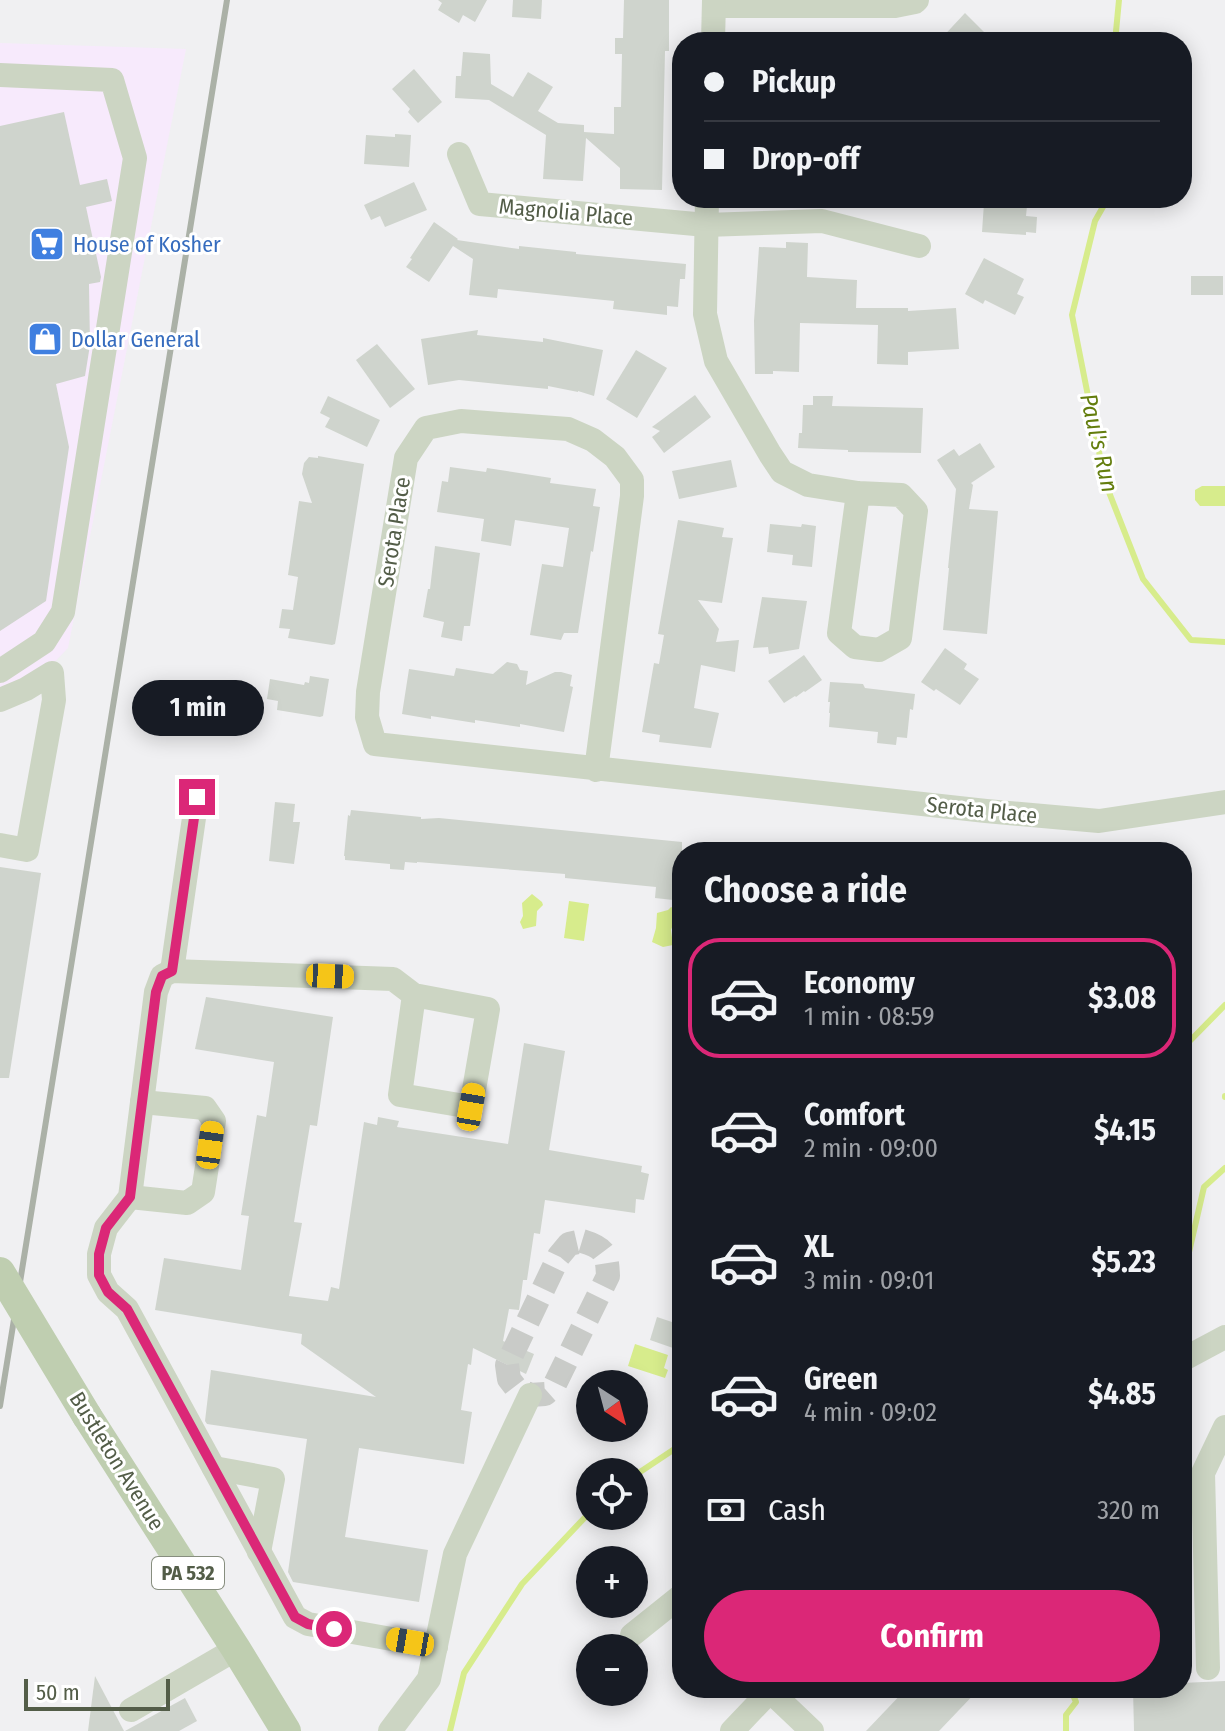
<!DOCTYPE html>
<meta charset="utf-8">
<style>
body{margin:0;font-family:"Fira Sans Condensed",sans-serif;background:#20242c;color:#f1f3f6;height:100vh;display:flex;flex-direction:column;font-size:30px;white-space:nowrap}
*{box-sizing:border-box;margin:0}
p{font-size:26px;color:#9ea1a6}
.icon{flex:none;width:44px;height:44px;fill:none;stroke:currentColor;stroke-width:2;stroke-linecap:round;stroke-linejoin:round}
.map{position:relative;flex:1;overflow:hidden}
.panel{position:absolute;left:672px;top:842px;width:520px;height:856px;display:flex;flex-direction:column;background:#171b24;border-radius:32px;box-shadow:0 4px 20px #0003}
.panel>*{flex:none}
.guide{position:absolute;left:672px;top:32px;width:520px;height:176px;border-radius:32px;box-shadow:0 4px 20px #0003;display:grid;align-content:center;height:176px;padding:0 32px;background:#171b24}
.needle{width:52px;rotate:144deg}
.fabs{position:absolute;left:576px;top:1370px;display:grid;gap:16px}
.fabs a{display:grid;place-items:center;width:72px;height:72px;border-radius:50%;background:#171b24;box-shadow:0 4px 20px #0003;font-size:40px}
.scale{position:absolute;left:24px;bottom:20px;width:146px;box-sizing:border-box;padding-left:8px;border:4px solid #535d48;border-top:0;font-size:22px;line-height:28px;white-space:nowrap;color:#535d48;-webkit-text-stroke:6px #fff;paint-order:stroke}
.end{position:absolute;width:36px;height:36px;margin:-18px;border:10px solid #db2777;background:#fff;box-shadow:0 0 0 4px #fff}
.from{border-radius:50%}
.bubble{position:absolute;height:56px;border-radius:28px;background:#171b24;box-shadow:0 4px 20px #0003;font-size:26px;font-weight:700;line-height:56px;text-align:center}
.car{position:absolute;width:24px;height:48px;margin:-24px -12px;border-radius:10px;box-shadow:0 0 6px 2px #0007;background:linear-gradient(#f5c518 24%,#345 0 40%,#f5c518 0 76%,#345 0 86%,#f5c518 0)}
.guide b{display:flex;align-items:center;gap:28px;height:76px;font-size:30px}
.guide b+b{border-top:2px solid #363941}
.guide i{width:20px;height:20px;background:#f1f3f6}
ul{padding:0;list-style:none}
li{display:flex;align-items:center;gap:24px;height:120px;margin:0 16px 12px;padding:0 16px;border:4px solid transparent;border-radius:32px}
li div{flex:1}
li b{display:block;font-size:30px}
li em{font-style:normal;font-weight:700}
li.on{border-color:#db2777}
li>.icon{width:72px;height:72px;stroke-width:1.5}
h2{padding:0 32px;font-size:36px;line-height:96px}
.pay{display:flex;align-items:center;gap:20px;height:88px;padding:0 32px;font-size:30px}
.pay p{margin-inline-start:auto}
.button{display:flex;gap:16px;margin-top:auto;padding:16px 32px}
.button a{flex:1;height:92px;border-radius:48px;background:#db2777;color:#fff;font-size:32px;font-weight:700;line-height:92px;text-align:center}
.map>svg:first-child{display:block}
.commercial{fill:#f7eafc}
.water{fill:#d7ec8c}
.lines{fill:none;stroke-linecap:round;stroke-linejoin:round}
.stream{stroke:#d7ec8c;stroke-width:6}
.building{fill:#cfd4cd}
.minor-tunnel{stroke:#c9cbc8;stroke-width:24;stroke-dasharray:24 12;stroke-linecap:butt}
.minor{stroke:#ccd5c3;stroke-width:24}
.major{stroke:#bfceb0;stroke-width:30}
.rail{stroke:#abb1a7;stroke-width:6}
.major-bridge{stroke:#bfceb0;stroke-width:30}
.route{stroke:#db2777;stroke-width:10}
.labels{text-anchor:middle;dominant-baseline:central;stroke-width:6;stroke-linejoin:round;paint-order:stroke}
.shield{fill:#fff;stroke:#878e7f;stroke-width:2}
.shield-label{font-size:20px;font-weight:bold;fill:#535d48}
.street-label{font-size:22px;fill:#535d48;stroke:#fff}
.shop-label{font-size:22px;fill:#366cbe;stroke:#fff;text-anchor:start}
.water-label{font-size:24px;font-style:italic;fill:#647e0e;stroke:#fff}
</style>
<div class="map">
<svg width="1225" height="1731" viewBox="0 0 1225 1731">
<rect width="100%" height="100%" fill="#f0f0f2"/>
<path class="commercial" d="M0 43 186 49 68 648 47 670 0 697Z"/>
<g class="water">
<path d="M1202 486H1225V506H1200L1195 500V490Z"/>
<path d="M532 894 542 902 543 905 537 911 536 926 523 929 520 922 523 916 522 903Z"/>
<path d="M569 901 589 904 584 941 564 938Z"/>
<path d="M671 907 678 911 671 930 673 945 663 947 652 942 656 928 657 913 668 910Z"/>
<path d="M635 1344 668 1355 664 1368 668 1370 665 1378 628 1366Z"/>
</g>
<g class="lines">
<g class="stream">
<path d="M1115 42 1119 0"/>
<path d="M1108 198 1095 221 1072 315 1105 482 1143 579 1191 640 1225 642"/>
<path d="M1182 1049 1225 1005"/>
<path d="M1225 1096V1097"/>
<path d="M1182 1303 1189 1252 1204 1187 1225 1168"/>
<path d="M634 1476 682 1444"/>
<path d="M450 1731 464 1673 522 1584 590 1512"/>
<path d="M1066 1731V1715L1076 1702 1070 1688"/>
</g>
</g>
<g class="building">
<path d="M438 0H487L475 22 463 15 459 23 438 10 442 3Z"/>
<path d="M513 0H542L541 19 512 17Z"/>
<path d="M624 0H669V51H665L662 190 620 189V168L586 138 583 181 543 179 546 135 489 100 455 98 456 76H461L463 52 490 54 491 84 513 97 528 72 553 87 538 111 558 123 584 125V132L614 134V107H621L622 54H615V38H623Z"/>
<path d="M965 13 994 42H938Z"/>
<path d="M414 69 442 102 418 123 408 112 410 109 392 89Z"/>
<path d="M64 112 80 185 107 179 112 201 86 207 101 277 100 282 89 284 90 345 85 376 56 384 69 447 46 601 0 631V126Z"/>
<path d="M395 134 411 135 409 167 364 164 366 135 395 137Z"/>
<path d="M414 182 427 210 385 227 380 216 371 220 364 205Z"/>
<path d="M984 203 1027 206 1026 216 1037 217 1036 233 1026 232V235L982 232Z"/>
<path d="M434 222 458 239 457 240 519 249V246L576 252V254L686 264 685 279H680L678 307 667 306V315L613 309 614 301 604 300 498 289 497 298 469 295 473 259 453 246 429 282 406 267 412 259 410 258Z"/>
<path d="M786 242 808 243 807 277 857 280 856 308H908V311L956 308 959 349 908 352V365L877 364 878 325 800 323 799 372 773 371V374H755L754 321 759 247 786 248Z"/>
<path d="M984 258 1024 279 1017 294 1024 297 1015 315 985 300 983 304 965 294Z"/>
<rect x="1191" y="276" width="32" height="19"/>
<path d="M478 330 477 335 543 342V338L603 350 594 396 578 391V392L548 386V389L459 380 428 385 421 339Z"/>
<path d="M377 344 415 389 390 408 356 360Z"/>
<path d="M636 350 667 368 637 418 606 399Z"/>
<path d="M695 395 711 417 664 453 652 437 660 431 652 427Z"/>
<path d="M328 396 380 420 367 447 325 427 330 418 320 413Z"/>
<path d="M813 396H833L832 406 923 408 921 453 848 452V450L798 448 799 433H802L803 405H813Z"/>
<path d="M980 443 995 467 971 483 973 485 969 509 998 511 987 634 943 630 949 568H948L956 489 937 460 954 449 959 456Z"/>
<path d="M318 456 364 464 338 627 335 644 332 645 288 638 290 629 279 628 282 609 293 610 298 577 288 575 299 501 312 503 302 474 304 463 309 457 318 458Z"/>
<path d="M731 460 737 487 679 499 672 471Z"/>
<path d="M450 467 486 472 487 468 532 475 551 478 550 483 596 489 593 506 600 507 593 552 591 551 578 633H564L561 640 530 635 542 564 563 567 569 528 515 520 511 546 481 541 484 519 437 512 442 481 448 482Z"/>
<path d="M678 520 724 528 722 537 733 538 722 603 698 600 719 629 716 642 739 640 735 672 701 665 694 708 719 713 711 748 659 742 660 735 642 732 654 663 659 664 664 635 658 634Z"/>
<path d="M770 524 801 527 802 524 816 526 812 567 792 565 793 555 767 552Z"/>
<path d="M435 546 480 553 470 626H464L462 641 441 637 444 622 423 617 428 589H430Z"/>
<path d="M762 597 807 601 799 649 769 654 768 647 753 648Z"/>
<path d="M945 648 967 664 964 669 979 679 960 705 936 689 934 691 921 682Z"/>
<path d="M804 655 822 680 805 692 804 691 796 697 795 696 784 703 768 681Z"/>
<path d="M507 662 517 664 520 670 528 671 526 685 555 672H561L572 675 570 686 573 687 564 732 520 724V727L475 720V723L431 716V719L402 714 409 669 454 676 456 668 493 674Z"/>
<path d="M310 676 329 679 323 716 320 717 277 710 278 701 267 699 270 679 304 685 305 682 309 683Z"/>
<path d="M830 682 863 684 865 688 915 694 913 710 910 709 907 738 897 737 896 745 877 743 878 732 829 727 830 713H829L830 702H828Z"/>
<path d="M275 802 295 804 293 822H300L294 864 269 861Z"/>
<path d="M351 810 421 817V819L439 818 682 842V901L655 898 656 887 565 878V874L417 862V863L405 862 404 870 390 869V864L345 860V856H344L348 815 350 816Z"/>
<path d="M0 867 41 873 9 1078H0Z"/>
<path d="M206 997 333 1017 317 1126 310 1125 294 1222 302 1223 289 1296 328 1301 331 1287 339 1289 364 1122 377 1125 378 1117 399 1121 397 1127 508 1144 524 1043 565 1051 549 1150 642 1166 641 1172 649 1174 644 1200 636 1199 635 1213 545 1200 540 1234 534 1233 527 1280H523L519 1310 509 1309 503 1341 534 1354 526 1374 473 1348 471 1365 468 1364 461 1410 472 1412 464 1464 359 1448 345 1537 428 1550 419 1602 293 1582 288 1572 307 1439 207 1424 205 1421 211 1370 376 1397 301 1344 302 1334 155 1310 164 1258 241 1270 249 1216 241 1215 257 1115 266 1117 274 1062 195 1049Z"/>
<path d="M657 1317 681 1325 673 1348 650 1340Z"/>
<path d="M95 1676 124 1731H88Z"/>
<path d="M1225 1681V1731H1134L1133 1688H1182V1683Z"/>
<path d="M907 1688H980L939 1731H866Z"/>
<path d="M185 1698 197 1721 179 1731H125Z"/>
</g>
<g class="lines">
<path class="minor-tunnel" d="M582 1241C605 1248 607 1253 608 1276L554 1386 545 1394 530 1395 516 1388 509 1379 507 1365 559 1256 569 1244Z"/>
<g class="minor">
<path d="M714 6H895L915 2 917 0"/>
<path d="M713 42 714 0"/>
<path d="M0 75 112 80 135 158 63 612 44 642 0 671"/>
<path d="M459 154 480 204 706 225 822 221 919 246"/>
<path d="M707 198 705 314 716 361 770 454 782 472 808 485 858 493 901 495 916 511 900 638 879 650 855 647 839 633 858 493"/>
<path d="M0 700 26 689 52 673 54 700 27 850 0 845"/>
<path d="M596 770 632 496V480L615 457 593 440 568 429 461 421 426 428 406 458 368 692 367 717 375 744 986 811 1099 821 1225 802"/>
<path d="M172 971 197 797"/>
<path d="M414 995 400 1095 471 1107 488 1009 414 995 393 979 172 971 162 976 156 992 130 1197 106 1228 99 1254V1275L108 1292 127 1309 295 1617 308 1624 436 1647"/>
<path d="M130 1197 187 1203 203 1192 214 1121 205 1108 142 1102"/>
<path d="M1182 1360 1225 1337"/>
<path d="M214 1468 273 1479 259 1552"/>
<path d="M632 1635 682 1595"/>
<path d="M1208 1668 1203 1473 1225 1427"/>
<path d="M770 1691 812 1731"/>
<path d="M131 1710 236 1649"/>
<path d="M390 1731 429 1679 455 1554 530 1395"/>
<path d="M732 1731 773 1688"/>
</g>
<path class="major" d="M87 1416 236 1649 286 1731"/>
<path class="rail" d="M0 1406 227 0"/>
<path class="major-bridge" d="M0 1272 87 1416"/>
</g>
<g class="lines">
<path class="route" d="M197 797 172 971 162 976 156 992 130 1197 106 1228 99 1254V1275L108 1292 127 1309 295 1617 308 1624 334 1629"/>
</g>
<defs>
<g id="supermarket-square" transform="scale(1.8)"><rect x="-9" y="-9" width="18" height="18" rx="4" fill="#3f7fe0" stroke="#fff"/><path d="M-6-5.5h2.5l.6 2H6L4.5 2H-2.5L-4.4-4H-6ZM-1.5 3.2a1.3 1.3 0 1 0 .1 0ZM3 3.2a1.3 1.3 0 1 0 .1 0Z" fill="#fff"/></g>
<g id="shop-square" transform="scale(1.8)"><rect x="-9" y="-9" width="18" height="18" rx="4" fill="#3f7fe0" stroke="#fff"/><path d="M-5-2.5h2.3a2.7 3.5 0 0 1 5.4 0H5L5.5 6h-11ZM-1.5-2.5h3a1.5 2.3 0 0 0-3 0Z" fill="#fff"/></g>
</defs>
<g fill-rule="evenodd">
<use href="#supermarket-square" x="47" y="244"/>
<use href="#shop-square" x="45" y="339"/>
</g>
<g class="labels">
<rect class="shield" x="152" y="1557" width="72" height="32" rx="6"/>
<g class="shield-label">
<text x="188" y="1573">PA 532</text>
</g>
<g class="street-label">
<text transform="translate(566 212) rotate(5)">Magnolia Place</text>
<text transform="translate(394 532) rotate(-81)">Serota Place</text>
<text transform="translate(982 810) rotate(6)">Serota Place</text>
<text transform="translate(117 1461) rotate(58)">Bustleton Avenue</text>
</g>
<g class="shop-label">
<text x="73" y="244">House of Kosher</text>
<text x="71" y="339">Dollar General</text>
</g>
<g class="water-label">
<text transform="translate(1099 443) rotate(77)">Paul's Run</text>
</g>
</g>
</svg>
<div class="fabs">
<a><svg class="needle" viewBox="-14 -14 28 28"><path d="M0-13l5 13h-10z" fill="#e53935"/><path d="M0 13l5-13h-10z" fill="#9ea1a6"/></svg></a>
<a><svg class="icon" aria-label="locate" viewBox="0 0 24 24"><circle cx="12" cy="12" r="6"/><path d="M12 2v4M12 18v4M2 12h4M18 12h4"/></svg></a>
<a>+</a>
<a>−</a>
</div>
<div class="scale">50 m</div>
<i class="end from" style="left:334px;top:1629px"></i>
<i class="end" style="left:197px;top:797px"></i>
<div class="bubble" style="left:132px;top:680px;width:132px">1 min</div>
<i class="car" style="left:330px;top:976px;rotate:92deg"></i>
<i class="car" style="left:471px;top:1107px;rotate:10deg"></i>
<i class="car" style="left:210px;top:1145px;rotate:8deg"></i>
<i class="car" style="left:410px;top:1642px;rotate:280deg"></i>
<div class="guide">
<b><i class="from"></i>Pickup</b>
<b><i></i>Drop-off</b>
</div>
<section class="panel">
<h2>Choose a ride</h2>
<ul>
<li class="on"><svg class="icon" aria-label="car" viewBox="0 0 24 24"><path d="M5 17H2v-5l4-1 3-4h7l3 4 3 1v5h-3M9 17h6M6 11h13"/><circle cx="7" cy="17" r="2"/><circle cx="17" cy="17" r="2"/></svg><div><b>Economy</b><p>1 min · 08:59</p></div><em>$3.08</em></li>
<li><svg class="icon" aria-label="car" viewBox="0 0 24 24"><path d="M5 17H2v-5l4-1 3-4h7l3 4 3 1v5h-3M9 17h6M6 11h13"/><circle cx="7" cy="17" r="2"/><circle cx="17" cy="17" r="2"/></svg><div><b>Comfort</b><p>2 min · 09:00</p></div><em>$4.15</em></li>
<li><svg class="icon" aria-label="car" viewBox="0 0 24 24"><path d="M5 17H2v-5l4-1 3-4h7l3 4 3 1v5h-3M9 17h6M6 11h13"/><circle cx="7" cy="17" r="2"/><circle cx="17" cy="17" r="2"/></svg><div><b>XL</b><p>3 min · 09:01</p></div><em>$5.23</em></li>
<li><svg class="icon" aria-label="car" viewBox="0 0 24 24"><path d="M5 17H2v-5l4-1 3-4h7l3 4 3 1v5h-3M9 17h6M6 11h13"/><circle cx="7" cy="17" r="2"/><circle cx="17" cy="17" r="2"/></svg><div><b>Green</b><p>4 min · 09:02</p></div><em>$4.85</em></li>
</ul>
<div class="pay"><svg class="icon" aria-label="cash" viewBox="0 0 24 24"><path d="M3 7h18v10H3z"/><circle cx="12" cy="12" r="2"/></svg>Cash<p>320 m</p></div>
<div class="button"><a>Confirm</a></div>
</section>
</div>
